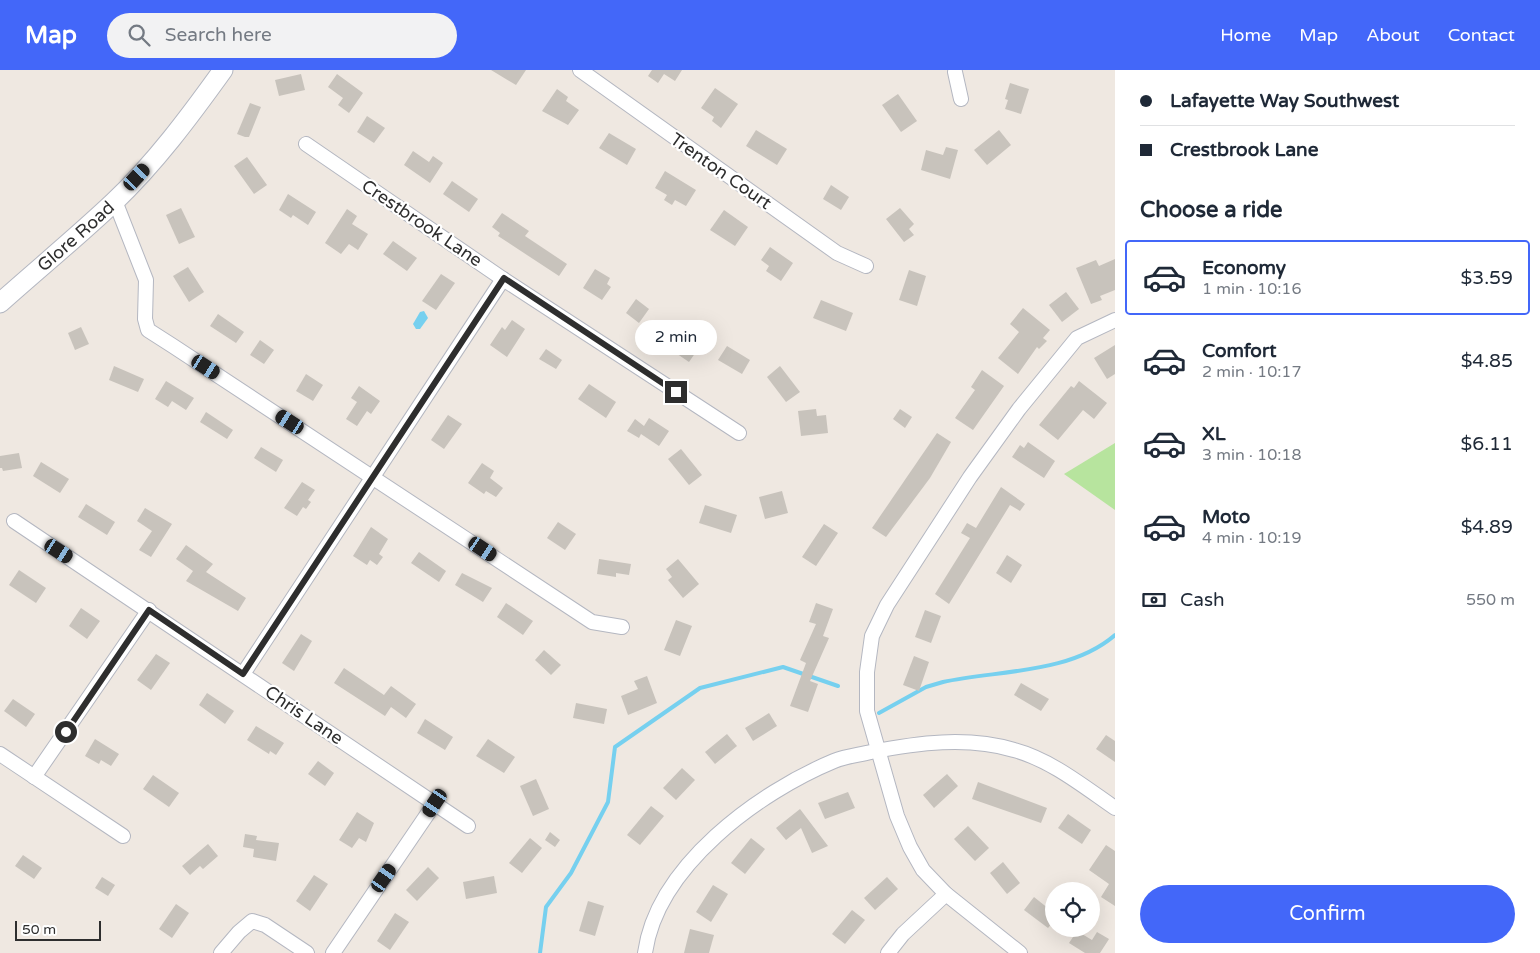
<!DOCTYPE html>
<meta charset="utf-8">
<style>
body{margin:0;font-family:"Varela Round",sans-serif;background:#f2f2f3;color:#1f2937;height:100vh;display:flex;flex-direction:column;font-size:19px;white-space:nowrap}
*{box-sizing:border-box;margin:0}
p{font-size:16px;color:#747a83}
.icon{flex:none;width:28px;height:28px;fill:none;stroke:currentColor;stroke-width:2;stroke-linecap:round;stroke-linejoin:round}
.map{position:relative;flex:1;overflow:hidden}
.details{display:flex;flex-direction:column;background:#fff;width:425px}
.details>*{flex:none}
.guide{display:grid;align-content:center;height:110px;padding:0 25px;background:#fff}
.fabs{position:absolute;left:1045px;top:812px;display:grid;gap:10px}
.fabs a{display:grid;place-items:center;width:55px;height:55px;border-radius:50%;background:#fff;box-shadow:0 5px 20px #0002;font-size:25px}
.scale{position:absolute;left:15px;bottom:12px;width:86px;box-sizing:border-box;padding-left:5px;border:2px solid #2e2e2e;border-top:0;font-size:14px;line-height:18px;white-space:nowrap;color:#2e2e2e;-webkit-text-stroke:4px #fff;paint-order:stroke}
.end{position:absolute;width:22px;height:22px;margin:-11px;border:6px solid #2e2e2e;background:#fff;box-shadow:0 0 0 2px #fff}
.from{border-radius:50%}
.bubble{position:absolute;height:35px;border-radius:18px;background:#fff;box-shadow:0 5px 20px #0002;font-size:16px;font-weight:600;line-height:35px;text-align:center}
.car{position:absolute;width:15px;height:30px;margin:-15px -8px;border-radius:6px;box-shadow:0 0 4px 1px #0007;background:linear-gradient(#222 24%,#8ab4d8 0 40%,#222 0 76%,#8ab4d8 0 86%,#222 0)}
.guide b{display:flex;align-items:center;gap:18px;height:48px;font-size:19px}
.guide b+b{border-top:1px solid #e0e1e3}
.guide i{width:12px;height:12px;background:#1f2937}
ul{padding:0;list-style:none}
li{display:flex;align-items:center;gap:15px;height:75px;margin:0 10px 8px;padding:0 15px;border:2px solid transparent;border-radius:5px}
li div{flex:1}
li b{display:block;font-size:19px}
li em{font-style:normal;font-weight:600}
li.on{border-color:#4367f9}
li>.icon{width:45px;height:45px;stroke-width:1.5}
h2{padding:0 25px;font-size:22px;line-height:60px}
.pay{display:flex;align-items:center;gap:12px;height:55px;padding:0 25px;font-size:19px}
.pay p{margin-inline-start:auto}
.cta{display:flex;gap:10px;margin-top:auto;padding:10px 25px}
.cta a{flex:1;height:58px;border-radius:30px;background:#4367f9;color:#fff;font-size:20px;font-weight:600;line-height:58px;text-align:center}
header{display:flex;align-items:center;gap:30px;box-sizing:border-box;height:70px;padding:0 25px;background:#4367f9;color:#fff}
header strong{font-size:24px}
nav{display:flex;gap:28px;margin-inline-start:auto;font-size:18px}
.search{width:350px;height:45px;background:#f2f2f3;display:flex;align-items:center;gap:12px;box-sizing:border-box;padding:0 18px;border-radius:28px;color:#747a83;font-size:19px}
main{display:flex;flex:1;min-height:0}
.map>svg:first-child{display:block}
.green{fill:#b7e49e}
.water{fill:#76d0ef}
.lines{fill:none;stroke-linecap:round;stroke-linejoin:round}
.stream{stroke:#76d0ef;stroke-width:4}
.building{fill:#c8c3bc}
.street-casing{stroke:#b4b7c1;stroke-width:16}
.secondary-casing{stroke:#b4b7c1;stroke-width:21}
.street{stroke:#fff;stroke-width:14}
.secondary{stroke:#fff;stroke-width:19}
.route{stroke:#2e2e2e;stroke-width:6}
.labels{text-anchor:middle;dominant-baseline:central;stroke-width:4.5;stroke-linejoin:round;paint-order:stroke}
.street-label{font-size:18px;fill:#2e2e2e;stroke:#fff}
</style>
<header>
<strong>Map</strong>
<div class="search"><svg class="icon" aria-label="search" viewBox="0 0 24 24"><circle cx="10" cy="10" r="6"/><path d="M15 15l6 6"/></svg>Search here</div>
<nav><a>Home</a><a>Map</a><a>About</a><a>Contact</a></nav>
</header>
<main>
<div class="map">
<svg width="1115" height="883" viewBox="0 0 1115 883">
<rect width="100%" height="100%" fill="#efe8e1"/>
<path class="green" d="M1115 373V440L1064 404Z"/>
<path class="water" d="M424 241 428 248 420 259H416L413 254 420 242Z"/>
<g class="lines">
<g class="stream">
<path d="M879 643 926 617 943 612C998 600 1070 604 1115 565"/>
<path d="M540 883 546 837 571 803 608 732 615 677 700 618 783 597 838 616"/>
</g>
</g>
<g class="building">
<path d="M491 0H526L516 15Z"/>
<path d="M652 0H682L675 11 664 4 658 13 648 6Z"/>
<path d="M301 4 305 20 279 26 275 10Z"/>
<path d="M337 4 363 23 349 43 338 35 343 28 328 17Z"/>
<path d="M1010 13 1029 19 1021 44 1005 39 1008 30 1005 29Z"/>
<path d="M715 18 738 34 721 58 712 51 714 47 701 38Z"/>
<path d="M557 19 568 27 566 31 579 40 568 55 542 41Z"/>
<path d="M898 24 917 51 901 62 882 35Z"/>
<path d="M250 33 261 37 249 67H245L237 64Z"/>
<path d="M367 46 385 58 374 73 357 62Z"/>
<path d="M756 60 787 79 777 95 746 76Z"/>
<path d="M999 60 1011 75 987 95 974 80Z"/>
<path d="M609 63 636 79 627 95 599 78Z"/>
<path d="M946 77 958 80 950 109 921 100 926 80 943 85Z"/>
<path d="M413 81 429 92 433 86 443 93 430 113 404 95Z"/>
<path d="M247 87 267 115 254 124 234 96Z"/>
<path d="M665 101 696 120 686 136 675 130 672 135 664 130 667 125 655 118Z"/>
<path d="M452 111 478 129 469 142 443 124Z"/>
<path d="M831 115 849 127 841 140 823 129Z"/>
<path d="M288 124 316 142 308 155 293 145 291 148 279 140Z"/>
<path d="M181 138 195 167 179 174 166 145Z"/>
<path d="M900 138 914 154 909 159 914 165 904 172 886 149Z"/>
<path d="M347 139 357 146 352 154 368 164 358 180 349 174 341 184 325 173Z"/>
<path d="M724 140 748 157 735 176 710 160Z"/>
<path d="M502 143 529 161 525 166 567 194 559 206 498 166 500 163 492 157Z"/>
<path d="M393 171 417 188 407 201 383 184Z"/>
<path d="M770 177 793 193 781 211 766 201 769 196 761 190Z"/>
<path d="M1115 189V220L1100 226 1102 230 1091 234 1076 198 1096 190 1099 196Z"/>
<path d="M188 197 204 222 189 232 173 206Z"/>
<path d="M595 199 610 208 607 214 611 217 602 230 583 218Z"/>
<path d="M909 200 926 206 917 236 899 230Z"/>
<path d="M441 204 455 213 436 240 422 231Z"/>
<path d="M1066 222 1079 239 1062 252 1049 235Z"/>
<path d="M636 229 649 239 639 253 626 243Z"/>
<path d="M821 230 853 243 846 261 813 248Z"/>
<path d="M1023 238 1050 260 1043 268 1047 271 1039 279 1037 277 1018 304 998 288 1019 262 1010 254Z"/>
<path d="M218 244 244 262 236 273 210 256Z"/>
<path d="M512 250 525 259 507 287 490 275 502 257 505 260Z"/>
<path d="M81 257 89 274 75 280 68 263Z"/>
<path d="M670 260 698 279 689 292 661 273Z"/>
<path d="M260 270 274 280 264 294 250 285Z"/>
<path d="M1115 275V304L1107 309 1094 288Z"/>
<path d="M727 276 750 290 742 304 718 290Z"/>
<path d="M546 279 562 290 556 299 539 289Z"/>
<path d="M114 296 144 309 138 322 109 310Z"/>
<path d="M780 296 800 322 786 332 767 307Z"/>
<path d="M982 300 1004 316 973 360 955 348 975 320 971 317Z"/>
<path d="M306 304 323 315 313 331 296 321Z"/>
<path d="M166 311 194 328 186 340 172 331 168 337 155 329Z"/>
<path d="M1079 311 1107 333 1094 349 1083 340 1058 370 1039 355 1071 316 1074 318Z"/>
<path d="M589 314 616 332 606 348 578 329Z"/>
<path d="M359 316 380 331 371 344 367 341 357 356 346 349 357 332 351 328Z"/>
<path d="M816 339 817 346 826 345 828 363 801 366 798 341Z"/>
<path d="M900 339 912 347 905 358 893 349Z"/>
<path d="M206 342 233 360 227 369 200 352Z"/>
<path d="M448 345 462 354 444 379 431 370Z"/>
<path d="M649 348 669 361 659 376 641 364 639 368 627 361 635 349 644 356Z"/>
<path d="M937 363 951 372 930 408 886 467 872 458Z"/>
<path d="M1028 372 1055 391 1044 408 1012 387 1020 375 1024 378Z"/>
<path d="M261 377 283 390 276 402 254 388Z"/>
<path d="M681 379 702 405 689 415 668 389Z"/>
<path d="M19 383 22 398 3 401 2 398H0V386Z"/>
<path d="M41 392 69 409 60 423 33 406Z"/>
<path d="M482 393 494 401 490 408 503 418 496 427 486 421 484 424 468 413Z"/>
<path d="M302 412 315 420 308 430 311 432 306 439 303 437 297 446 284 438Z"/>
<path d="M1001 417 1025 434 1020 441 1010 435 949 534 935 524 970 468 961 463 967 453 976 458Z"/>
<path d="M782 421 788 443 765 449 759 427Z"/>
<path d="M86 434 115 452 107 465 78 447Z"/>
<path d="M705 435 737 445 731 463 699 453Z"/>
<path d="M145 438 172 454 151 487 139 480 152 461 137 451Z"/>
<path d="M558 452 576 464 565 480 547 468Z"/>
<path d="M824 454 838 463 816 496 802 487Z"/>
<path d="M371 457 388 469 379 484 383 487 377 495 370 490 367 495 353 486Z"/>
<path d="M186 475 213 494 206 502 246 528 238 541 186 511 193 501 176 489Z"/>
<path d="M419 482 446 501 439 512 411 493Z"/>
<path d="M1007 485 1022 495 1011 513 996 503Z"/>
<path d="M599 489 631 494 629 505 616 503V507L597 504Z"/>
<path d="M678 489 699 514 683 528 668 510 672 507 666 499Z"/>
<path d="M19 500 46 518 36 533 9 515Z"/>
<path d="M462 503 492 518 483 532 455 515Z"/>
<path d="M506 533 533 551 523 565 497 547Z"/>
<path d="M816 533 833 539 823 566 829 568 810 611 818 614 808 642 790 636 806 593 800 590 816 554 809 552Z"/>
<path d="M81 538 100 551 87 569 69 556Z"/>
<path d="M925 540 941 546 931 573 915 567Z"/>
<path d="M676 550 692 556 680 586 664 580Z"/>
<path d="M301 564 312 571 294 601 282 593Z"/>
<path d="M544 580 561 595 551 605 535 590Z"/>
<path d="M156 584 170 593 151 620 137 610Z"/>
<path d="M914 586 929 592 919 621 903 615Z"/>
<path d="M344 598 384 625 391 616 416 634 406 648 391 637 385 646 334 613Z"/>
<path d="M647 606 657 633 628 645 621 626 638 619 634 611Z"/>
<path d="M1021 613 1049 629 1041 641 1014 625Z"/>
<path d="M207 623 234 641 225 654 199 635Z"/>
<path d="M13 629 35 644 26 657 4 641Z"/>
<path d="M576 633 607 639 604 654 573 648Z"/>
<path d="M769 643 777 656 753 671 745 658Z"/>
<path d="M425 649 453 667 445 680 417 663Z"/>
<path d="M256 656 284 673 276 685 270 681 269 684 247 670Z"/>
<path d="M727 664 737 676 715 694 705 682Z"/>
<path d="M1106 665 1115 671V692L1096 679Z"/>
<path d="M95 669 119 684 111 696 101 690 99 694 85 686Z"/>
<path d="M488 669 515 687 504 703 476 686Z"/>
<path d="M318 691 334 703 325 716 308 704Z"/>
<path d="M682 698 695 710 676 730 663 718Z"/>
<path d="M947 704 958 716 934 738 923 725Z"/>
<path d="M153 705 179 723 169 737 143 719Z"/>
<path d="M536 709 549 739 533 746 520 716Z"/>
<path d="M978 712 1047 738 1041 753 972 729Z"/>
<path d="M848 722 855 738 825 749 818 733Z"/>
<path d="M651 736 664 746 640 775 627 765Z"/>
<path d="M800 739 828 776 812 783 801 758 786 770 776 758Z"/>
<path d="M357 742 374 753 366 772 359 768 352 778 339 770Z"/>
<path d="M1068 744 1091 760 1082 774 1058 758Z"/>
<path d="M968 756 989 778 975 791 954 769Z"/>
<path d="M550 762 560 770 555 777 545 770Z"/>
<path d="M245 764 257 766 256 770 279 773 276 791 253 787 254 779 243 777Z"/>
<path d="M530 768 542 778 522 803 509 793Z"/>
<path d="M751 768 765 779 745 804 731 793Z"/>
<path d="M208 774 218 786 203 799 200 796 190 805 182 796Z"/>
<path d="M1106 775 1115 781V836L1101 827 1109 814 1089 800Z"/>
<path d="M23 785 42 798 34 809 15 796Z"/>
<path d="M1003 792 1020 813 1007 824 990 803Z"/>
<path d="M428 797 439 808 417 831 406 820Z"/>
<path d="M314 805 328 814 310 841 296 831Z"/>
<path d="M494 806 497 823 466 829 463 812Z"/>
<path d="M102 807 115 815 108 826 95 818Z"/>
<path d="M887 807 898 819 875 840 864 828Z"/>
<path d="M713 815 728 824 711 852 696 842Z"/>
<path d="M1034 827 1054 843V851L1048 858 1024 840Z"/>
<path d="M588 831 604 836 595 866 579 861Z"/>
<path d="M176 834 189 843 172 868 159 859Z"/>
<path d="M852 840 865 850 845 874 832 864Z"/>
<path d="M395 843 409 852 390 880 377 871Z"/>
<path d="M690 859 714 865 709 883H684Z"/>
<path d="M1077 861 1092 870 1097 862 1109 869 1100 883H1085L1069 873Z"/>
</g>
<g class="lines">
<g class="street-casing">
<g id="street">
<path d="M580 0 837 183 866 196"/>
<path d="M955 2 961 29"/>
<path d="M306 74 503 209 739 363"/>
<path d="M115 131 146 210 145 249 148 260 173 276 592 552 622 557"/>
<path d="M14 451 468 756"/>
<path d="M243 604 503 209"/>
<path d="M0 684 123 766"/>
<path d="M34 707 149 540"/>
<path d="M221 883 239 862 252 851 265 855 307 883"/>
<path d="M333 883 435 733"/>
<path d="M645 883C657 796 759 722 834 691 846 686 859 685 871 682 917 673 967 666 1014 680 1051 690 1083 716 1115 738"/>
<path d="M888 883 903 864 946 824"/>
<path d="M1020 883 946 824 923 800 910 777 897 746 867 641V602L872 566 887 535 970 407 1019 339 1077 268 1115 250"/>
</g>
</g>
<g class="secondary-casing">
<g id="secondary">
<path id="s1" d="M0 233C38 199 77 167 114 132 155 93 190 46 223 0"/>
</g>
</g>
<use href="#street" class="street"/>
<use href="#secondary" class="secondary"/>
</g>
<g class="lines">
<path class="route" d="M66 662 149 540 243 604 504 208 676 322"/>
</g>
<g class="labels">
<g class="street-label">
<text transform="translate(721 101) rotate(35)">Trenton Court</text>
<text transform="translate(422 153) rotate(34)">Crestbrook Lane</text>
<text stroke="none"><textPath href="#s1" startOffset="101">Glore Road</textPath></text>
<text transform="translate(304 645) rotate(34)">Chris Lane</text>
</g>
</g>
</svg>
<div class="fabs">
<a><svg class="icon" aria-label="locate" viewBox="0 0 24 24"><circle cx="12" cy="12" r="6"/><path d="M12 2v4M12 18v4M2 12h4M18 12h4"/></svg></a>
</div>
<div class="scale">50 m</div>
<i class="end from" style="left:66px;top:662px"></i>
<i class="end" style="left:676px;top:322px"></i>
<div class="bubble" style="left:635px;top:250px;width:82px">2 min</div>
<i class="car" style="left:137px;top:107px;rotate:43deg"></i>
<i class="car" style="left:206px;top:297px;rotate:123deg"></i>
<i class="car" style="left:290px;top:352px;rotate:303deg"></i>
<i class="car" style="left:483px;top:479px;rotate:124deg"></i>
<i class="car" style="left:59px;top:481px;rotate:123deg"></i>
<i class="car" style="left:435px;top:733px;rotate:214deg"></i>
<i class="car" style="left:384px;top:808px;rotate:35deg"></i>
</div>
<section class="details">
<div class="guide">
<b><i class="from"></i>Lafayette Way Southwest</b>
<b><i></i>Crestbrook Lane</b>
</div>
<h2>Choose a ride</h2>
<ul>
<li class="on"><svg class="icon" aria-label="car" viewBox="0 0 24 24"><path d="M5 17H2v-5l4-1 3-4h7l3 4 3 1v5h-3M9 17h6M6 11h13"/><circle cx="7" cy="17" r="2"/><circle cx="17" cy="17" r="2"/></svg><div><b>Economy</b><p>1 min · 10:16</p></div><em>$3.59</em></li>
<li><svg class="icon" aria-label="car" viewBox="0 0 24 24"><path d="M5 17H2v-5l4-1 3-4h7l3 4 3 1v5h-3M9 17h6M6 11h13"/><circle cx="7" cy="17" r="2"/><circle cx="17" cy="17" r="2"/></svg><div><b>Comfort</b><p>2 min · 10:17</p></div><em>$4.85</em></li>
<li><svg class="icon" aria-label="car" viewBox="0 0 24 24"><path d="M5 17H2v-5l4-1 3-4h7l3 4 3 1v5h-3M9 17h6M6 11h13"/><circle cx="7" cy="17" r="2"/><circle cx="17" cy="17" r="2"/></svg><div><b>XL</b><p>3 min · 10:18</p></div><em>$6.11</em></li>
<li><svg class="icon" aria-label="car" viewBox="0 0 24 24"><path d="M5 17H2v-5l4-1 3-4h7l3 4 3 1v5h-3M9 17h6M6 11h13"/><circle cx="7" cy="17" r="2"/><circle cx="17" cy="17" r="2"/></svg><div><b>Moto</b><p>4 min · 10:19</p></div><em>$4.89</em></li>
</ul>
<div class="pay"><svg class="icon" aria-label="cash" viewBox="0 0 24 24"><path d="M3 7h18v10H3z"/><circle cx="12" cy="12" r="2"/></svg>Cash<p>550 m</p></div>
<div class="cta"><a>Confirm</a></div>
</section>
</main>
